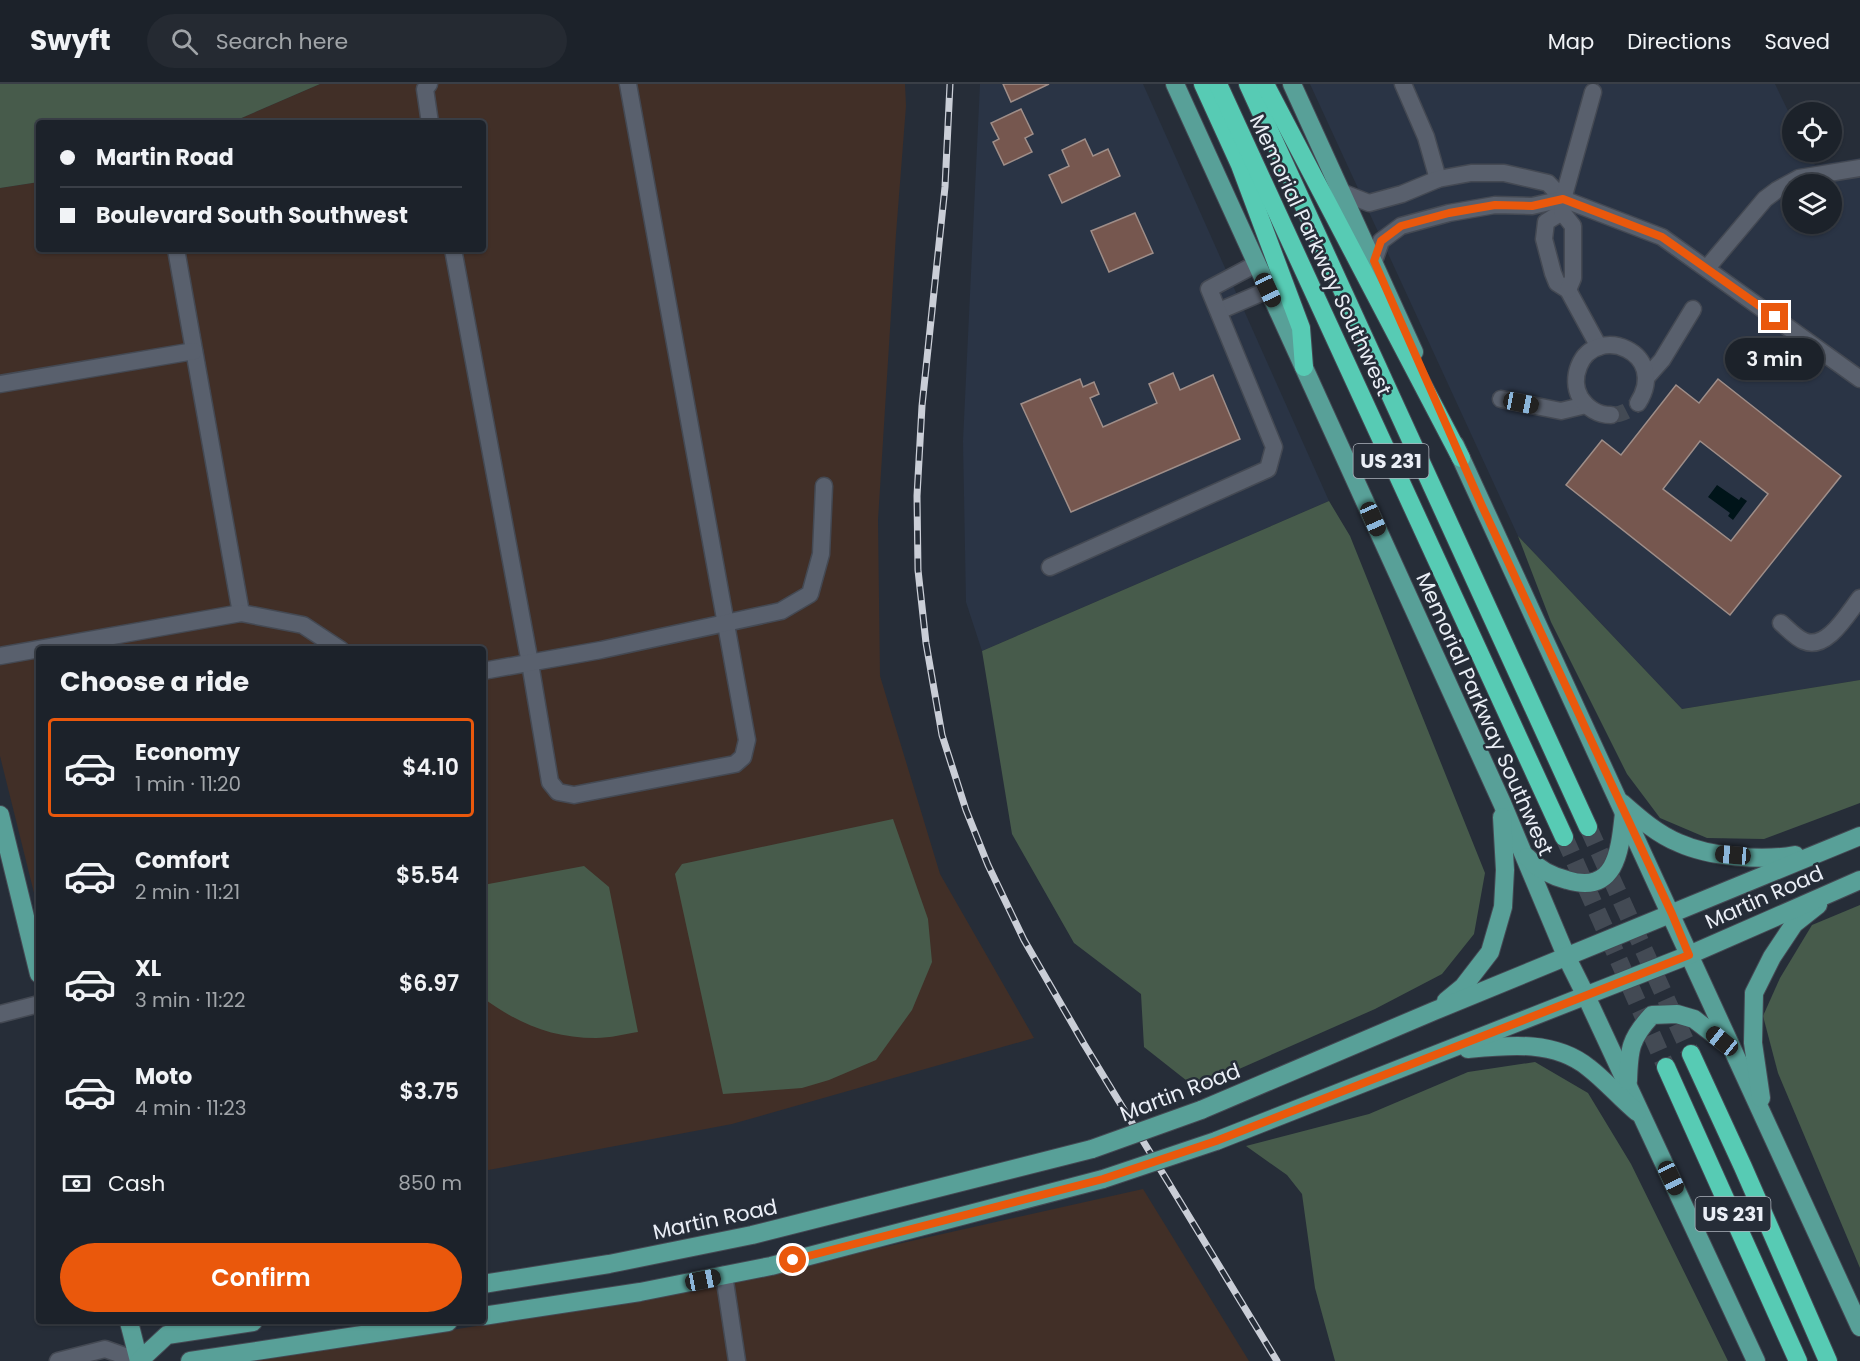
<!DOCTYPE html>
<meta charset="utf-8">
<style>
body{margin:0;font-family:Poppins,sans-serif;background:#252a32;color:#f1f3f6;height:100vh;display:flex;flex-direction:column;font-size:22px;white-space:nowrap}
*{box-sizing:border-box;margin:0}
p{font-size:20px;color:#a0a4a8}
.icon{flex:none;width:33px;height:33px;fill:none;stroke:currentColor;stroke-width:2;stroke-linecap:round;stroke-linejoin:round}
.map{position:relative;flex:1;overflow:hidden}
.panel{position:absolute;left:36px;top:562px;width:450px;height:678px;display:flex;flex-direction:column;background:#1c222a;border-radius:6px;box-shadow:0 2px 4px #0004,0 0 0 2px #3a3f47}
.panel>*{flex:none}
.guide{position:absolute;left:36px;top:36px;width:450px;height:132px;border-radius:6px;box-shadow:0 2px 4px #0004,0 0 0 2px #3a3f47;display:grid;align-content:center;height:132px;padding:0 24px;background:#1c222a}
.controls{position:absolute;left:1782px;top:18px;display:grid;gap:12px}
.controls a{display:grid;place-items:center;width:60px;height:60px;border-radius:50%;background:#1c222a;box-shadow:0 2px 4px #0004,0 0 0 2px #3a3f47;font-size:30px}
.end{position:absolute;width:27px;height:27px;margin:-14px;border:8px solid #ea580c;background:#fff;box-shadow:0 0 0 3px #fff}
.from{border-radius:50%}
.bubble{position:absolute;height:42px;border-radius:21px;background:#1c222a;box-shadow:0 2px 4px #0004,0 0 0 2px #3a3f47;font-size:20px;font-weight:600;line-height:42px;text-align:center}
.car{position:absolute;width:18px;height:36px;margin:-18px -9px;border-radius:8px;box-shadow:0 0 4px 2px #0007;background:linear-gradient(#222 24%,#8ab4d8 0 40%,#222 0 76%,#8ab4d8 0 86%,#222 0)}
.guide b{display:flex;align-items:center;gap:21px;height:57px;font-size:22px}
.guide b+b{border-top:2px solid #3a3f47}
.guide i{width:15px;height:15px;background:#f1f3f6}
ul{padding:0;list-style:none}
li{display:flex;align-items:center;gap:18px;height:99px;margin:0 12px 9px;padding:0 12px;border:3px solid transparent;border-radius:6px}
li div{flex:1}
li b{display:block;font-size:22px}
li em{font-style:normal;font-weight:600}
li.active{border-color:#ea580c}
li>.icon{width:54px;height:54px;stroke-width:1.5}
h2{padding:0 24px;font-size:27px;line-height:72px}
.pay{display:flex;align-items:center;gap:15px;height:66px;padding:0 24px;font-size:22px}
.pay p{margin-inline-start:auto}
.primary-button{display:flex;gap:12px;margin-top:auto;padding:12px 24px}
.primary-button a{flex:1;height:69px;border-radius:36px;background:#ea580c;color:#fff;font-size:24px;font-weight:600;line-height:69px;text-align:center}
header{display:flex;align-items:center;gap:36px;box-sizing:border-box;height:84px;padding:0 30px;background:#1c222a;border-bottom:2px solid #3a3f47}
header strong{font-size:28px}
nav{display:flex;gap:33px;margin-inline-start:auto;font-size:21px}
.search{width:420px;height:54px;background:#252a32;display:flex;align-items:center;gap:15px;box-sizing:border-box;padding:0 21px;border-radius:33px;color:#a0a4a8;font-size:22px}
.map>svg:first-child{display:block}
.built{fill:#2a3445;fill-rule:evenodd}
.education{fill:#412f27}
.green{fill:#475b4b}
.water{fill:#001419}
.building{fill:#76574f;stroke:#9f8e89;stroke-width:1.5;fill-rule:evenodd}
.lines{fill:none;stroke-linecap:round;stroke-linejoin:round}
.minor-tunnel{stroke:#434a54;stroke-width:16;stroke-dasharray:16 8;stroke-linecap:butt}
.highway-tunnel{stroke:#434a54;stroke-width:18;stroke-dasharray:18 9;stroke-linecap:butt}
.minor-casing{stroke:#444953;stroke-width:19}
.major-casing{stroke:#444953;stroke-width:20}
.highway-casing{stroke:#444953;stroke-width:20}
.minor{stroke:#59606d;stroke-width:16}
.major{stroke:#58a098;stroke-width:18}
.highway{stroke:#57cbb4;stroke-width:18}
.rail-casing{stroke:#caced7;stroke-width:7}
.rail{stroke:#262d38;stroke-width:4.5;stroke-dasharray:14;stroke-linecap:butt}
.major-bridge-casing{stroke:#444953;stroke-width:20;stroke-linecap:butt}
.major-bridge{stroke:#58a098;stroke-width:18}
.route{stroke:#ea580c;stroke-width:8}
.labels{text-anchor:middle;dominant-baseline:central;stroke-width:5;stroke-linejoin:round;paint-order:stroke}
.shield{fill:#262d38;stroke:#afb4bd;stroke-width:1.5}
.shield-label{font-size:20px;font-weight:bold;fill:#eaeef6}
.street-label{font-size:21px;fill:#eaeef6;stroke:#262d38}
</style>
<header>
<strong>Swyft</strong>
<div class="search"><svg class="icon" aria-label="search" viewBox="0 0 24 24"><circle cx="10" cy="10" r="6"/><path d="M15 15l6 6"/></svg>Search here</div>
<nav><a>Map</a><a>Directions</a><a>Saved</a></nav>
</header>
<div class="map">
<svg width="1860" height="1277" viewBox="0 0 1860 1277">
<rect width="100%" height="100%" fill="#262d38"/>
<g class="built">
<path d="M980 0H1143L1329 417 982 567 966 518 963 357Z"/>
<path d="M1310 0H1775L1792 35V68H1808L1815 81 1860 74V596L1682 625 1518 452ZM1792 100H1832V140H1792Z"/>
</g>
<g class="education">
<path d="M320 0H905L906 22 896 150 878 436 880 592 940 790 1034 954 732 1040 483 1087V566H39V829L0 672V104L39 98V165H483V39H230Z"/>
<path d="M1143 1105 1249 1277H254L662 1213Z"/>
</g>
<g class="green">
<path d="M0 0H320L230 39H39V98L0 104Z"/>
<path d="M1329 417 1350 452 1485 789 1474 850 1442 890 1375 925 1196 1004 1144 963 1141 910 1074 859 1012 750 982 567Z"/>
<path d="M1518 452 1682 625 1860 596V719L1764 755 1707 754 1660 734 1627 690 1551 538Z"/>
<path d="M893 735 928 835 932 878 912 926 876 976 829 996 802 1004 723 1010 675 790 682 780Z"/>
<path d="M584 782 609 803 638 948C625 950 610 954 596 954 552 954 519 940 483 914V801Z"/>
<path d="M1860 821V1184L1778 989 1763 932 1780 894 1812 841Z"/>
<path d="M1535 978 1588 1009 1631 1080 1728 1277H1335L1315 1204 1302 1110 1287 1091 1246 1062 1369 1030 1468 988Z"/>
</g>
<path class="water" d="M1717 401 1739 416 1741 413 1747 417 1733 436 1728 432 1730 429 1708 413Z"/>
<g class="building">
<path d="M1003 0H1049L1011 18Z"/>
<path d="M1021 25 1033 50 1025 54 1032 68 1004 81 993 58 999 55 991 39Z"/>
<path d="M1085 55 1093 72 1108 65 1120 92 1062 119 1049 91 1069 82 1062 66Z"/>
<path d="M1135 129 1153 169 1109 188 1091 147Z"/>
<path d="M1173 289 1180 306 1213 291 1240 355 1071 428 1021 320 1080 295 1083 303 1094 298 1099 310 1090 314 1103 343 1157 319 1149 300Z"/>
<path d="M1718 295 1841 392 1730 531 1566 401 1602 356 1621 371 1676 301 1699 319ZM1700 357 1768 410 1731 457 1663 405Z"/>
</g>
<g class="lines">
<path class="minor-tunnel" d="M1611 331C1622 331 1630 326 1638 319"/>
<g class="highway-tunnel">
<path d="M1588 743 1691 970"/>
<path d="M1564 753 1666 983"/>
</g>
<g class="minor-casing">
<g id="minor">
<path d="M429 0 425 5 430 39"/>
<path d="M1403 0 1426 53 1438 95"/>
<path d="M1341 108 1369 119 1402 110 1438 95 1471 89H1504L1548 99 1563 115 1662 153 1860 295"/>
<path d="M1562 128 1546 138 1544 155 1553 189 1557 199 1568 206 1599 263"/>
<path d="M176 165 241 529"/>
<path d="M453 165 530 579 550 698 558 708 574 711 735 680 743 673 747 656 628 0"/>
<path d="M1374 177 1381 157 1401 142 1449 129 1495 121 1532 122 1563 115"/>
<path d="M1707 184 1765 115 1777 106 1799 94 1860 84"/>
<path d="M1568 206 1573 194V142L1562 128 1563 115 1593 8"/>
<path d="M1219 227 1268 206"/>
<path d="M1646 294 1662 276 1693 225"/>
<path d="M0 300 194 267"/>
<path d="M1501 315 1561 327 1586 321"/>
<path d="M1611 331C1598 331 1587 324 1580 313 1575 304 1575 292 1579 282 1596 239 1670 268 1638 319"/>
<path d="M1050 483 1268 385 1274 363 1209 205 1256 180"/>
<path d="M1781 539C1788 545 1796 554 1804 557 1827 567 1848 529 1860 514"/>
<path d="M0 572 241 529 303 541 341 566"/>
<path d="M483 587 601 566 781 527 810 510 821 470 824 402"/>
<path d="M0 930 39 920"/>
<path d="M724 1191 737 1277"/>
<path d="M58 1277 105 1265 139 1277"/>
</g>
</g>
<g class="major-casing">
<g id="major">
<path d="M1175 0 1502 719 1567 874 1586 912 1756 1277"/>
<path d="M1292 0 1414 268"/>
<path d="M1455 361 1860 1243"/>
<path d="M1622 719C1639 734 1657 750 1679 759 1710 773 1762 777 1795 771"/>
<path d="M0 731 39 890"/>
<path d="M1527 773C1538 785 1551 792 1567 796 1617 811 1620 765 1624 729"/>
<path d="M1446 917 1463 903 1490 868 1503 823 1505 786 1502 733"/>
<path d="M1468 965C1509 961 1555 956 1589 984 1606 997 1620 1014 1637 1028"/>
<path d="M1628 997C1629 965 1630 955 1652 931L1677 930 1694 935 1728 961"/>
<path d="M1761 1014 1753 959 1754 909 1772 873 1794 840 1818 821"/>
<path d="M1201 1026 1434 927 1860 752"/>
<path d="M1216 1057 1689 871 1860 796"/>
<path d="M483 1200 609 1180 752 1151 1092 1065"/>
<path d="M483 1232 640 1208 771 1182 1103 1095"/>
<path d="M129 1238 139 1277"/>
<path d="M139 1277 167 1251 253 1238"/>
<path d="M190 1277 448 1238"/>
</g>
</g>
<g class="highway-casing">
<g id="highway">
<path d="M1203 0 1240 81 1301 244 1304 283"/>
<path d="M1218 0 1564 753"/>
<path d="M1248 0 1588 743"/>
<path d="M1265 0 1461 374"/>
<path d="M1691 970 1743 1083 1828 1277"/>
<path d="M1666 983 1798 1277"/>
</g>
</g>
<use href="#minor" class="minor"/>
<use href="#major" class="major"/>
<use href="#highway" class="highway"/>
<g class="rail-casing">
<path id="rail" d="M950 0 945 103 922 322 917 412 918 486 926 559 942 651 966 726 988 781 1024 856 1084 960 1277 1277"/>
</g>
<use href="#rail" class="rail"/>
<g class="major-bridge-casing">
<g id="major-bridge">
<path d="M1092 1065 1201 1026"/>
<path d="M1103 1095 1216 1057"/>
</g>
</g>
<use href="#major-bridge" class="major-bridge"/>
</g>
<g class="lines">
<path class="route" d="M793 1176 1103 1095 1216 1057 1689 871 1672 830 1482 422 1374 177 1381 157 1401 142 1449 129 1495 121 1532 122 1563 115 1662 153 1775 233"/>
</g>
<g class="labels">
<g class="shield">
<rect x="1353.5" y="360" width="75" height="34" rx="4.5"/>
<rect x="1695.5" y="1113" width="75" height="34" rx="4.5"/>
</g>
<g class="shield-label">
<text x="1391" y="377">US 231</text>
<text x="1733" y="1130">US 231</text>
</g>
<g class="street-label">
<text transform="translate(1321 171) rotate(65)">Memorial Parkway Southwest</text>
<text transform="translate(1485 630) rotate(66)">Memorial Parkway Southwest</text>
<text transform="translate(1764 813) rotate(-24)">Martin Road</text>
<text transform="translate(1180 1008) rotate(-21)">Martin Road</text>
<text transform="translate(715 1135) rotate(-12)">Martin Road</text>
</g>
</g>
</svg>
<div class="controls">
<a><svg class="icon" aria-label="locate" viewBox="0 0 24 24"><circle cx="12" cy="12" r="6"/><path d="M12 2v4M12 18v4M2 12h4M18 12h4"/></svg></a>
<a><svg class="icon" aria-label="layers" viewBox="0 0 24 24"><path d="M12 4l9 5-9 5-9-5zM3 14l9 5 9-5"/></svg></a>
</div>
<i class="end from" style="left:793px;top:1176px"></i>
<i class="end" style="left:1775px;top:233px"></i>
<div class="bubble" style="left:1725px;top:254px;width:99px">3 min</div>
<i class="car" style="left:1268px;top:206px;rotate:155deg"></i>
<i class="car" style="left:1521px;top:319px;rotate:101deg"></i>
<i class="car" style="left:1373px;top:435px;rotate:156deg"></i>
<i class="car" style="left:1733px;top:771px;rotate:275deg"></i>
<i class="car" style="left:1722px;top:957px;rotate:309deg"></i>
<i class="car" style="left:1671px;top:1094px;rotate:155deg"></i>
<i class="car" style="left:703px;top:1196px;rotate:79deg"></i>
<div class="guide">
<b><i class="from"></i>Martin Road</b>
<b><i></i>Boulevard South Southwest</b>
</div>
<section class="panel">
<h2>Choose a ride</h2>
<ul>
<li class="active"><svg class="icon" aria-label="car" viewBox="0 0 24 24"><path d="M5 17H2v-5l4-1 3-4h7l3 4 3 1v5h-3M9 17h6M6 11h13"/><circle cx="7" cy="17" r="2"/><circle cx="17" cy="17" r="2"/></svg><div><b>Economy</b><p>1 min · 11:20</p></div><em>$4.10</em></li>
<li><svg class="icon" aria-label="car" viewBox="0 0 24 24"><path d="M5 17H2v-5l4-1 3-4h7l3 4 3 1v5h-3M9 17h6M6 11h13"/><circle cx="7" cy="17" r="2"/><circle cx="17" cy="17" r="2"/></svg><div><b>Comfort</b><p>2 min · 11:21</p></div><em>$5.54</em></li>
<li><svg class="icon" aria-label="car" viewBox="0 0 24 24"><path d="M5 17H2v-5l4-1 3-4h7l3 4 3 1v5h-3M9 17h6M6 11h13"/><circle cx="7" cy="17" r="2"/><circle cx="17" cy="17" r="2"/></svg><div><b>XL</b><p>3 min · 11:22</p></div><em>$6.97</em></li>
<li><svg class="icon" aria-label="car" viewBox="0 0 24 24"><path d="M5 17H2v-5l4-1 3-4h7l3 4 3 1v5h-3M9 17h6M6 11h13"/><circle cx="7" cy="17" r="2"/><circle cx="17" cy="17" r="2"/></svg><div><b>Moto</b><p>4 min · 11:23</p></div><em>$3.75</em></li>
</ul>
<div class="pay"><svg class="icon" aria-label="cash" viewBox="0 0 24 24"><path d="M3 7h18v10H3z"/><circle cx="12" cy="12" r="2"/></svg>Cash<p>850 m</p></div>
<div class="primary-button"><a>Confirm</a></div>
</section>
</div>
